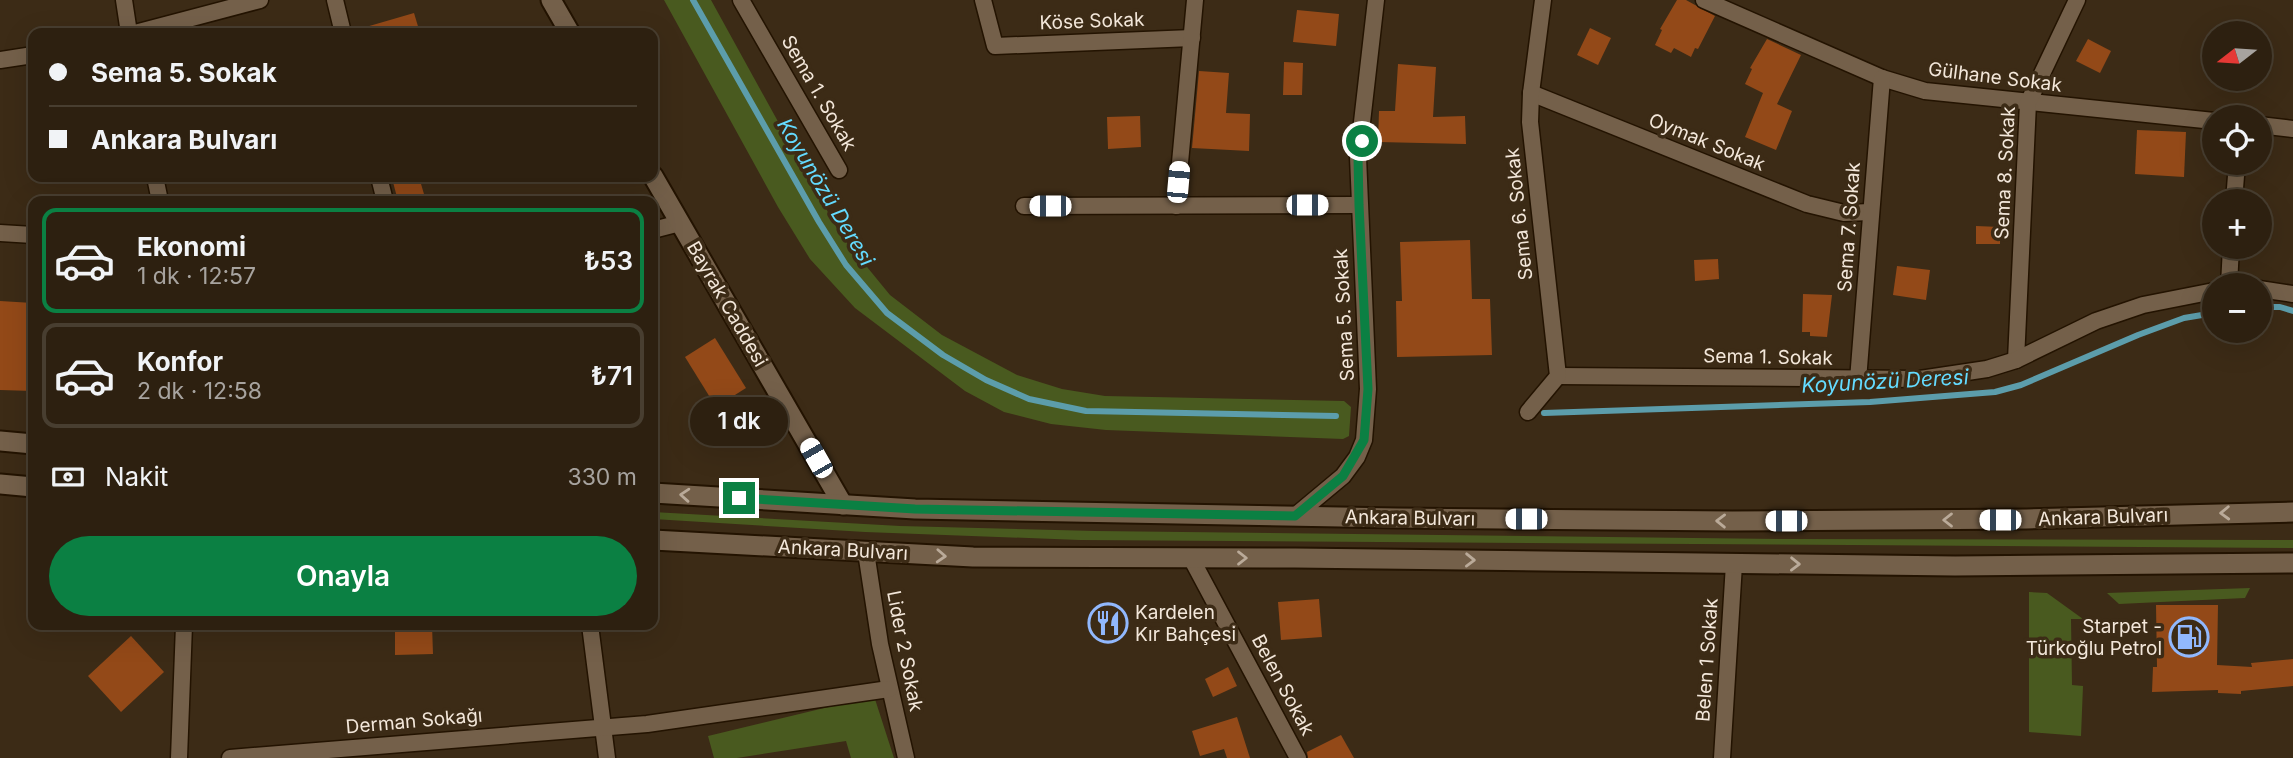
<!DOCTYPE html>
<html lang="tr">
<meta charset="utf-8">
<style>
body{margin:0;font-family:Inter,sans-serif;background:#392d1e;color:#f1f3f6;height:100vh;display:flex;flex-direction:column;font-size:26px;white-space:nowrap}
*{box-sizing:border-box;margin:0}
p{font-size:23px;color:#a7a39f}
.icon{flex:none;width:38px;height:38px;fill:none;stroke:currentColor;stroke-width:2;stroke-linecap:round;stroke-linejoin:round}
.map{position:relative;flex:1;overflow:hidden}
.panel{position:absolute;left:28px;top:196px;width:630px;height:434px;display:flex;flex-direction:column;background:#2d2010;border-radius:14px;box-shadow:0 7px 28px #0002,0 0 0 2px #483e30}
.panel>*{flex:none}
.guide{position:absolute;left:28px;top:28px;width:630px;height:154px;border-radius:14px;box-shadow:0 7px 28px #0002,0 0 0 2px #483e30;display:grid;align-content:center;height:154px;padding:0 21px;background:#2d2010}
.needle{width:46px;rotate:253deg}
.tools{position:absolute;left:2202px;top:21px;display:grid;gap:14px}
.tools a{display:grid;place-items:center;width:70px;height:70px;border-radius:50%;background:#2d2010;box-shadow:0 7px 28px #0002,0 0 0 2px #483e30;font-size:35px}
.end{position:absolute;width:32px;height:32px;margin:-16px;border:9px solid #0b8043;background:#fff;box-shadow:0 0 0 4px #fff}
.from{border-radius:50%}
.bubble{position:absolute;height:49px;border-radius:24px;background:#2d2010;box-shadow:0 7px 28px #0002,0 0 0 2px #483e30;font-size:23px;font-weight:600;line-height:49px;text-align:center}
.car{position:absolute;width:21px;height:42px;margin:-21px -10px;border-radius:9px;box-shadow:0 0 5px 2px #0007;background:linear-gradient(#fff 24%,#345 0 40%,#fff 0 76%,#345 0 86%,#fff 0)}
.guide b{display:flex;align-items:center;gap:24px;height:66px;font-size:26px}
.guide b+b{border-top:2px solid #483e30}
.guide i{width:18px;height:18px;background:#f1f3f6}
ul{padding:12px 0 0;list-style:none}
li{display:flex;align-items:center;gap:21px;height:105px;margin:0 14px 10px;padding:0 7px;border:4px solid #483e30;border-radius:14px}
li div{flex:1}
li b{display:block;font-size:26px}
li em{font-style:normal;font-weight:600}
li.selected{border-color:#0b8043}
li>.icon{width:63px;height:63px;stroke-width:1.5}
.pay{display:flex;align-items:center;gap:18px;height:77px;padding:0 21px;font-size:26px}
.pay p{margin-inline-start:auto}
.cta{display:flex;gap:14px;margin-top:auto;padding:14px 21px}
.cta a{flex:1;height:80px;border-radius:42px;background:#0b8043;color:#fff;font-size:28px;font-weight:600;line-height:80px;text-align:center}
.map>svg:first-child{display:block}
.green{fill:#495a1f}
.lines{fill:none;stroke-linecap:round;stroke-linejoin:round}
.stream{stroke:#5c9dab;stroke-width:6}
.building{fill:#934918}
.minor-casing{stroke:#231301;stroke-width:19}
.tertiary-casing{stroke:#231301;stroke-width:23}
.secondary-casing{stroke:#231301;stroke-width:23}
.minor{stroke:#74604a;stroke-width:16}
.tertiary{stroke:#74604a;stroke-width:19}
.secondary{stroke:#74604a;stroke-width:19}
.oneway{stroke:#baaa99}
.route{stroke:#0b8043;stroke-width:9}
.labels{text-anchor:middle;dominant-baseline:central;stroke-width:7;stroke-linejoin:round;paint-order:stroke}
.street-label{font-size:19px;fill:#f3e7da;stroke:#3c2b16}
.poi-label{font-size:19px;fill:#f3e7da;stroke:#3c2b16;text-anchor:start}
.water-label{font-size:21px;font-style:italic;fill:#64dbff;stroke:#3c2b16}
</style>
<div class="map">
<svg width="2293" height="758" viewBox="0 0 2293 758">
<rect width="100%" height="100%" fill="#3c2b16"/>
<g class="green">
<path d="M664 0H711L840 234 890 295 942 335 1017 375 1062 389 1105 396 1344 401 1351 407 1349 436 1343 439 1106 430 1051 424 1004 412 965 391 855 308 810 259 778 207Z"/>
<path d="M653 512 900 526 1096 531 1780 539 2293 540V548L1080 540 865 532 653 519Z"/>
<path d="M2250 588 2245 598 2119 604 2107 593Z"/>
<path d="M2029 592 2047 593 2083 619H2071L2072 685 2083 686 2081 736 2029 732Z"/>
<path d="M874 696 894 758H851L846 741 737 758H714L708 736Z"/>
</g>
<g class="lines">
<g class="stream">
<path d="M693 0 819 222 846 265 887 313 943 355 986 380 1029 399 1086 411 1336 416"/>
<path d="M2259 307H2280L2293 311"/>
<path d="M1544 413 1870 402 1995 392 2021 385 2138 335 2184 318 2214 313"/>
</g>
</g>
<g class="building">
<path d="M1677 0H1686L1715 16 1698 49 1695 48 1691 57 1674 48 1671 53 1655 45 1662 30 1660 29Z"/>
<path d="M1297 10 1339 14 1336 46 1293 42Z"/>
<path d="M414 13 420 33H360L359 29Z"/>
<path d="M1590 28 1611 38 1598 65 1577 55Z"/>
<path d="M1767 39 1801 55 1777 104 1792 111 1776 150 1745 137 1763 93 1745 84 1752 69 1750 68Z"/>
<path d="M2088 39 2111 51 2100 73 2076 61Z"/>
<path d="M1284 62 1303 63 1302 95H1283Z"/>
<path d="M1398 64 1436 67 1433 117 1465 116 1466 144 1378 142 1379 111H1395Z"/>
<path d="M1199 71 1229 73 1226 113 1250 114 1249 151 1192 148Z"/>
<path d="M1140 116 1141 147 1108 149 1107 117Z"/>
<path d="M2137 130 2186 132 2184 177 2135 174Z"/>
<path d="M413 177H419L426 201H398L393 182Z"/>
<path d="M1976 226 2000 227V244H1976Z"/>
<path d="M1470 240 1472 299H1490L1492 355 1397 357 1396 301H1402L1400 242Z"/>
<path d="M1718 259 1719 279 1695 281 1694 260Z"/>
<path d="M1897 266 1930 270 1926 300 1893 295Z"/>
<path d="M1803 294 1832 295 1827 337 1810 336V332H1802Z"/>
<path d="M0 301 33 303V391L0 390Z"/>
<path d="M715 338 746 388 716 407 685 357Z"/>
<path d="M1319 599 1322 637 1281 640 1278 602Z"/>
<path d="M2156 605H2218L2217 665 2252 667 2251 663 2293 659V686L2241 691V694L2218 693V690L2152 692 2153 667H2157Z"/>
<path d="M416 625H432L433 654 395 655V630L416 629Z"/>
<path d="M131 636 164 672 121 712 88 676Z"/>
<path d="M1228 667 1237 686 1213 697 1205 679Z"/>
<path d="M1237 717 1250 758H1227L1224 749 1200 756 1192 731Z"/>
<path d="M1341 735 1354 758H1308L1307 752Z"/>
</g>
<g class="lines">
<g class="minor-casing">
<g id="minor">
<path d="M124 0 129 33"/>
<path d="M335 0 343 33"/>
<path d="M741 0 839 170"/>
<path d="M983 0 995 46 1192 38"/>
<path d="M1704 0 1882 78 1925 91 2214 121"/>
<path d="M135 33 260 0"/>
<path d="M0 60 33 55"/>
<path d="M1531 93 1807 204 1844 213 1871 212"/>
<path d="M2259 125 2293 129"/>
<path d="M155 177 160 201"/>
<path d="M379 177 385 201"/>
<path d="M2234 201 2237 163"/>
<path d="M1024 206 1359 205"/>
<path d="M1176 206 1195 0"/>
<path d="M653 230 680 223"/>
<path d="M0 233 33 235"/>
<path d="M2229 285 2231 247"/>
<path d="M2259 289 2293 294"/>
<path d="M2016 360 2028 103 2077 0"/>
<path d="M1558 376 1920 379 1987 369 2016 360 2096 321 2143 305 2214 291"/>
<path d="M1858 380 1882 78"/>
<path d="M1528 412 1558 376 1530 122 1531 93 1543 0"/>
<path d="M1295 516 1343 476 1357 457 1364 440 1368 389 1358 157 1376 0"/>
<path d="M866 552 880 644 906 758"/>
<path d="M1191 558 1298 758"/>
<path d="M590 625 607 758"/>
<path d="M179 758 184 625"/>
<path d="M230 758 647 724 889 689"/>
<path d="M1722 758 1734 564"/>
</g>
</g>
<g class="tertiary-casing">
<g id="tertiary">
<path d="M551 0 570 33"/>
<path d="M653 176 843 505"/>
</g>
</g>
<g class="secondary-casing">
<g id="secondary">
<path d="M0 441 33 444"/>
<path d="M0 484 33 487"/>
<path d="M653 493 915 509 1397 518 1732 521 2027 519 2293 512"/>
<path d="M653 540 973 557 1295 558 1955 566 2293 563"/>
</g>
</g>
<use href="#minor" class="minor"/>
<use href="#tertiary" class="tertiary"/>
<use href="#secondary" class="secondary"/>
</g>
<defs><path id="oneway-chevron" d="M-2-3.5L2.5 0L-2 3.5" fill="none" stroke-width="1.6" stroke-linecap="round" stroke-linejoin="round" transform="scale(1.75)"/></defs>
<g class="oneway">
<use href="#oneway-chevron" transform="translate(685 495) rotate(-176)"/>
<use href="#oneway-chevron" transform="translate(2225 513) rotate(178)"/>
<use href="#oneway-chevron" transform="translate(1948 520) rotate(180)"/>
<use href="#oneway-chevron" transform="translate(1721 521) rotate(-179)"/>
<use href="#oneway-chevron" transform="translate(941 556) rotate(3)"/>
<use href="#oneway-chevron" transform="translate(1242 558)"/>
<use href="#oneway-chevron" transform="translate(1470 560) rotate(1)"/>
<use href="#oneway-chevron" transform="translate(1795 564) rotate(1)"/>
</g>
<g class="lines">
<path class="route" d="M739 498 915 509 1295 516 1343 476 1364 440 1368 389 1359 205 1358 157 1362 141"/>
</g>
<defs>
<g id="restaurant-ring" transform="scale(2.0125)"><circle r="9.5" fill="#3c2b16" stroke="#91b8fd" stroke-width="1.5"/><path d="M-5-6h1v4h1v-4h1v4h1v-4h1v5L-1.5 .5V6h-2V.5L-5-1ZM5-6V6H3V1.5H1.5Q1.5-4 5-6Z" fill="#91b8fd"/></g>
<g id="fuel-ring" transform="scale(2.0125)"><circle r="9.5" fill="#3c2b16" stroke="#91b8fd" stroke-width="1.5"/><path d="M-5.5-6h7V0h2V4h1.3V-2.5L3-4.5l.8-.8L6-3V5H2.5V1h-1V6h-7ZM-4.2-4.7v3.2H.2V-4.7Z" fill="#91b8fd"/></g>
</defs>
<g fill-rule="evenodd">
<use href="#restaurant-ring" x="1108" y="623"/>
<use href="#fuel-ring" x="2189" y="637"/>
</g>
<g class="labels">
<g class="street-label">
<text transform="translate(1092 21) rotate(-2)">Köse Sokak</text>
<text transform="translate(1995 77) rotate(7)">Gülhane Sokak</text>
<text transform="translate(819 93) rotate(60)">Sema 1. Sokak</text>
<text transform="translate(1707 142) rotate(22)">Oymak Sokak</text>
<text transform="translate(2005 173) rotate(-87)">Sema 8. Sokak</text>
<text transform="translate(1519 214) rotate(-96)">Sema 6. Sokak</text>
<text transform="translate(1849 227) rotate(-86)">Sema 7. Sokak</text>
<text transform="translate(727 304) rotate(60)">Bayrak Caddesi</text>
<text transform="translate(1344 315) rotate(-93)">Sema 5. Sokak</text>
<text transform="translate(1768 357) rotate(1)">Sema 1. Sokak</text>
<text transform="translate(2103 517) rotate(-2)">Ankara Bulvarı</text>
<text transform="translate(1410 518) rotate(1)">Ankara Bulvarı</text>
<text transform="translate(843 550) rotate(3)">Ankara Bulvarı</text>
<text transform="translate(905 651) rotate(79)">Lider 2 Sokak</text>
<text transform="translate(1707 660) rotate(-86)">Belen 1 Sokak</text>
<text transform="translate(1283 685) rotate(62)">Belen Sokak</text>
<text transform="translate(414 721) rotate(-5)">Derman Sokağı</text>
</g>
<g class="poi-label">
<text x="1135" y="612">Kardelen<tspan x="1135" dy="22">Kır Bahçesi</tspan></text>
<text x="2162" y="626" text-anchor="end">Starpet -<tspan x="2162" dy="22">Türkoğlu Petrol</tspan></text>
</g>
<g class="water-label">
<text transform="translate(826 192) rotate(59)">Koyunözü Deresi</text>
<text transform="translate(1885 381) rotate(-3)">Koyunözü Deresi</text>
</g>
</g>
</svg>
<div class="tools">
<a><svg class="needle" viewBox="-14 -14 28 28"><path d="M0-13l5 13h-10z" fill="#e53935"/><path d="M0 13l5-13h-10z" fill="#a7a39f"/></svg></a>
<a><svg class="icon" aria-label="locate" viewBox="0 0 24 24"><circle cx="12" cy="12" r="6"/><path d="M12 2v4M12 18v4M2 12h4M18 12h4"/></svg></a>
<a>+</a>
<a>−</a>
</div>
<i class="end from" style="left:1362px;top:141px"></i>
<i class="end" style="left:739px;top:498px"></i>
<div class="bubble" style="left:690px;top:397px;width:98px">1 dk</div>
<i class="car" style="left:1178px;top:182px;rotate:5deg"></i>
<i class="car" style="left:1307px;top:205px;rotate:90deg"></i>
<i class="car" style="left:1050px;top:206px;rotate:270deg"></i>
<i class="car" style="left:816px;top:458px;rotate:330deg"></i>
<i class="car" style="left:1526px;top:519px;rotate:270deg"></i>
<i class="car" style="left:2000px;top:520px;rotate:270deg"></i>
<i class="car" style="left:1786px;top:521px;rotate:270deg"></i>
<div class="guide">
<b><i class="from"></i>Sema 5. Sokak</b>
<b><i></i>Ankara Bulvarı</b>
</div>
<section class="panel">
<ul>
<li class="selected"><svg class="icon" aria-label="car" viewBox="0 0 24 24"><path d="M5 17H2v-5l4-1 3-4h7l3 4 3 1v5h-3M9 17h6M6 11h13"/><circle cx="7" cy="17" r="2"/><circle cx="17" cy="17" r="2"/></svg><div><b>Ekonomi</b><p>1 dk · 12:57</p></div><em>₺53</em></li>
<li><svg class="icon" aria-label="car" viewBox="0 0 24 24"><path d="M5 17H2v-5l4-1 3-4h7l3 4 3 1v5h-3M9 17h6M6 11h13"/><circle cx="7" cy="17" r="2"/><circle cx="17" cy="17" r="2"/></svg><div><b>Konfor</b><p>2 dk · 12:58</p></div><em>₺71</em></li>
</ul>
<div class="pay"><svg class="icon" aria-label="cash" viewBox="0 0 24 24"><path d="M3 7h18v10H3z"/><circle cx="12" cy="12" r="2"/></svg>Nakit<p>330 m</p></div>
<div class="cta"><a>Onayla</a></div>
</section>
</div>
